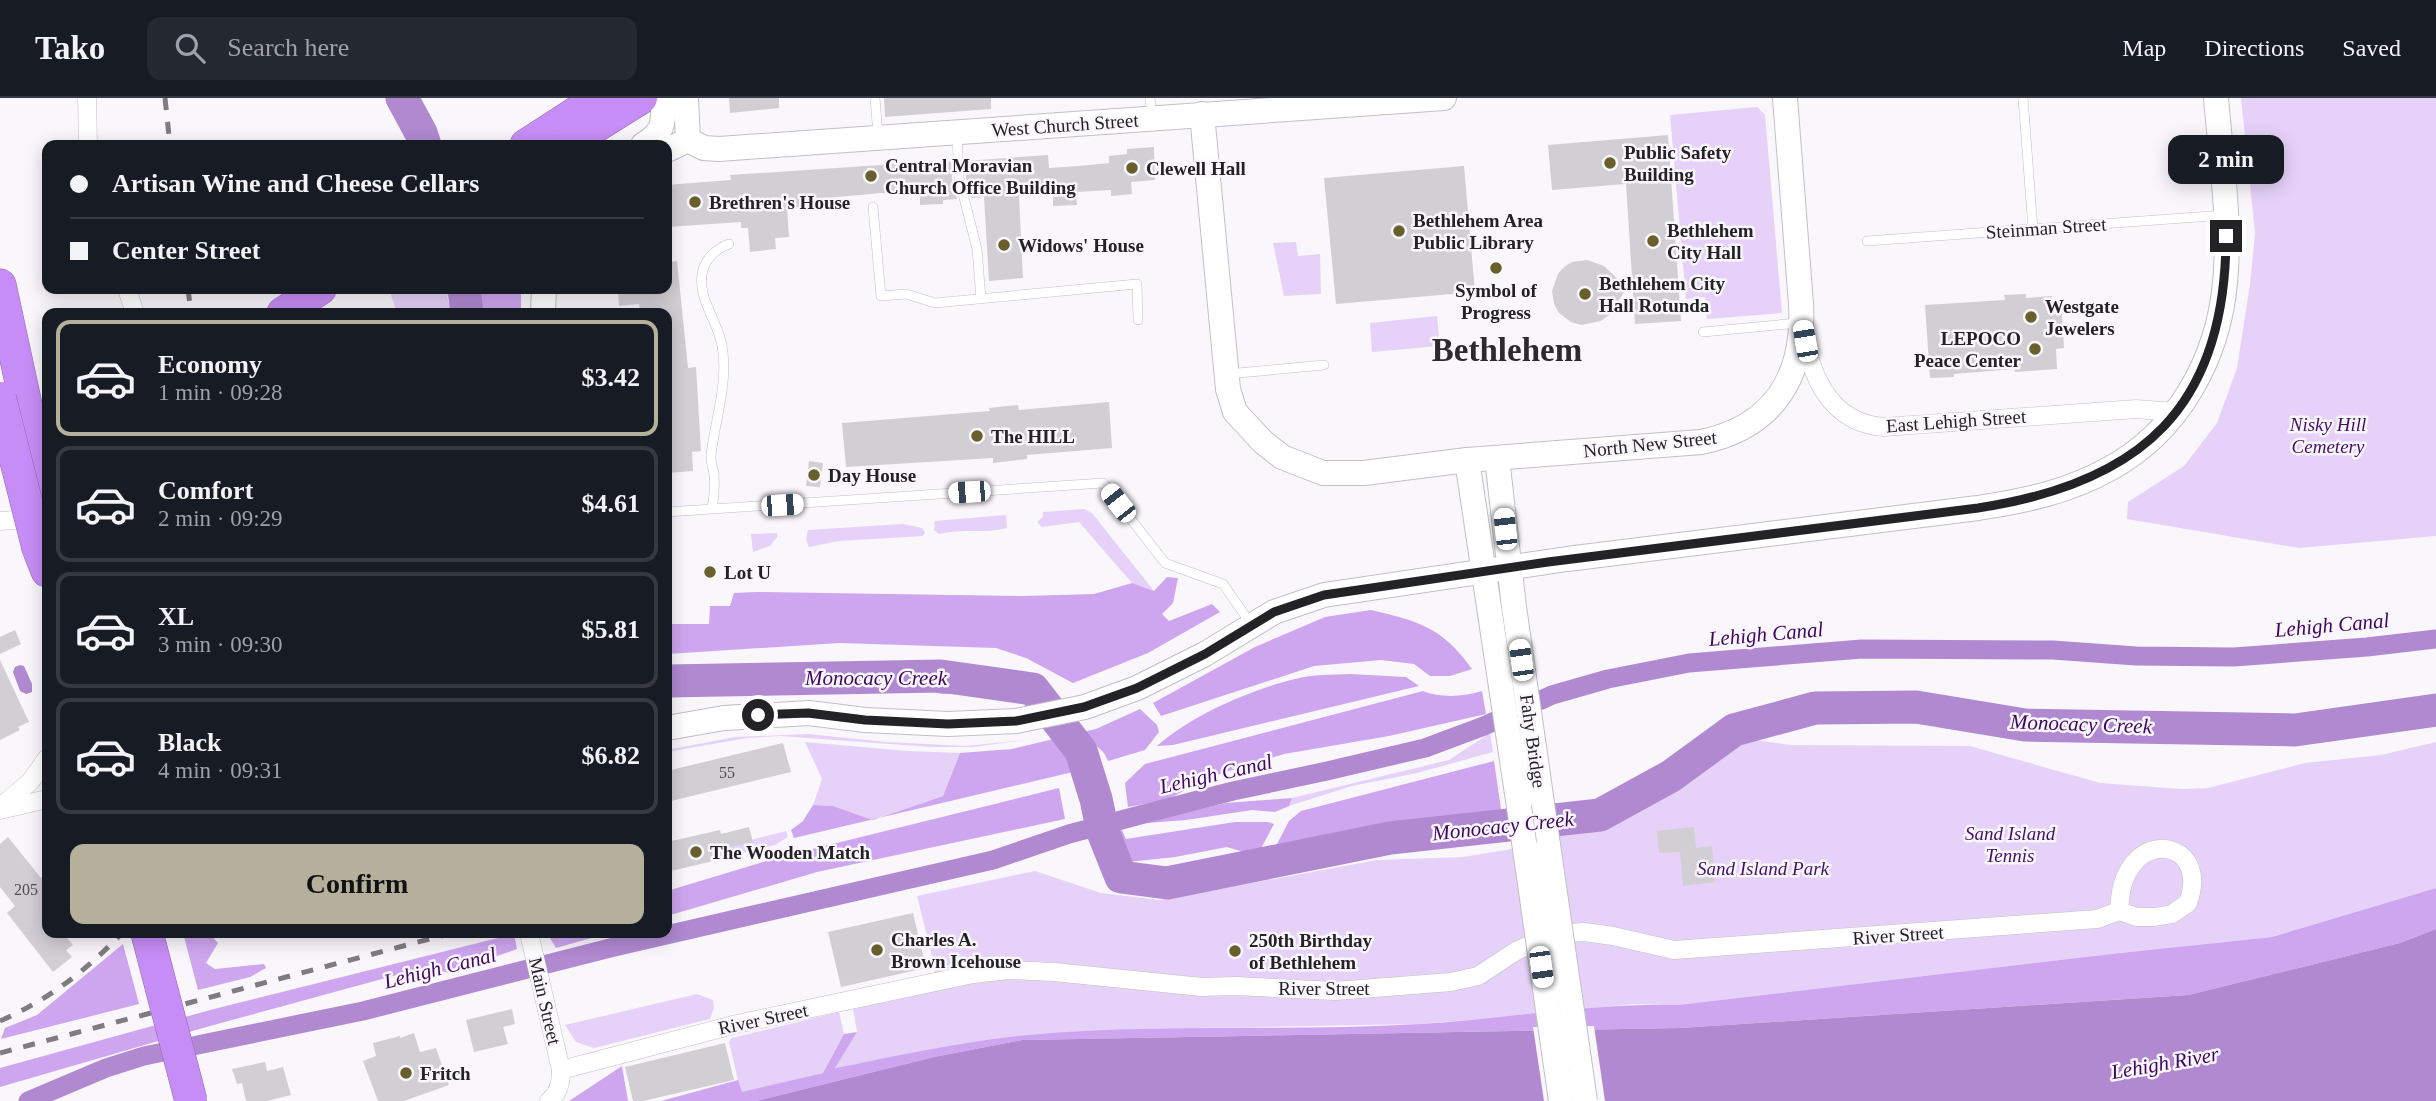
<!DOCTYPE html>
<meta charset="utf-8">
<style>
body{margin:0;font-family:Georgia,serif;background:#242831;color:#f1f3f6;height:100vh;display:flex;flex-direction:column;font-size:26px;white-space:nowrap}
*{box-sizing:border-box;margin:0}
p{font-size:23px;color:#9ea1a6}
.icon{flex:none;width:38px;height:38px;fill:none;stroke:currentColor;stroke-width:2;stroke-linecap:round;stroke-linejoin:round}
.map{position:relative;flex:1;overflow:hidden}
.details{position:absolute;left:42px;top:210px;width:630px;height:630px;display:flex;flex-direction:column;background:#171b24;border-radius:14px;box-shadow:0 4px 18px #0003}
.details>*{flex:none}
.banner{position:absolute;left:42px;top:42px;width:630px;height:154px;border-radius:14px;box-shadow:0 4px 18px #0003;display:grid;align-content:center;height:154px;padding:0 28px;background:#171b24}
.end{position:absolute;width:32px;height:32px;margin:-16px;border:9px solid #232225;background:#fff;box-shadow:0 0 0 4px #fff}
.from{border-radius:50%}
.bubble{position:absolute;height:49px;border-radius:14px;background:#171b24;box-shadow:0 4px 18px #0003;font-size:23px;font-weight:600;line-height:49px;text-align:center}
.car{position:absolute;width:21px;height:42px;margin:-21px -10px;border-radius:9px;box-shadow:0 0 5px 2px #0007;background:linear-gradient(#fff 24%,#345 0 40%,#fff 0 76%,#345 0 86%,#fff 0)}
.banner b{display:flex;align-items:center;gap:24px;height:66px;font-size:26px}
.banner b+b{border-top:2px solid #363941}
.banner i{width:18px;height:18px;background:#f1f3f6}
ul{padding:12px 0 0;list-style:none}
li{display:flex;align-items:center;gap:21px;height:116px;margin:0 14px 10px;padding:0 14px;border:4px solid #363941;border-radius:14px}
li div{flex:1}
li b{display:block;font-size:26px}
li em{font-style:normal;font-weight:600}
li.current{border-color:#b4b09b}
li>.icon{width:63px;height:63px;stroke-width:1.5}
.primary-button{display:flex;gap:14px;margin-top:auto;padding:14px 28px}
.primary-button a{flex:1;height:80px;border-radius:14px;background:#b4b09b;color:#111;font-size:28px;font-weight:600;line-height:80px;text-align:center}
header{display:flex;align-items:center;gap:42px;box-sizing:border-box;height:98px;padding:0 35px;background:#171b24;border-bottom:2px solid #363941}
header strong{font-size:33px}
nav{display:flex;gap:38px;margin-inline-start:auto;font-size:24px}
.search{width:490px;height:63px;background:#242831;display:flex;align-items:center;gap:18px;box-sizing:border-box;padding:0 24px;border-radius:14px;color:#9ea1a6;font-size:26px}
.map>svg:first-child{display:block}
.green{fill:#e6d2f9}
.forest{fill:#cea6f0}
.water{fill:#b089d1}
.pier{fill:#f9f6fc}
.lines{fill:none;stroke-linecap:round;stroke-linejoin:round}
.canal{stroke:#b089d1;stroke-width:19}
.river{stroke:#b089d1;stroke-width:33}
.building{fill:#d1ced4}
.lane-casing{stroke:#c2bfc5;stroke-width:10}
.street-casing{stroke:#c2bfc5;stroke-width:19}
.secondary-casing{stroke:#c2bfc5;stroke-width:26}
.highway-casing{stroke:#8e68ad;stroke-width:33}
.lane{stroke:#fff;stroke-width:9}
.street{stroke:#fff;stroke-width:18}
.secondary{stroke:#fff;stroke-width:24}
.highway{stroke:#c78df6;stroke-width:32}
.rail{stroke:#7e7c80;stroke-width:5;stroke-dasharray:12 12;stroke-linecap:butt}
.secondary-bridge-casing{stroke:#c2bfc5;stroke-width:26;stroke-linecap:butt}
.highway-bridge-casing{stroke:#8e68ad;stroke-width:33;stroke-linecap:butt}
.secondary-bridge{stroke:#fff;stroke-width:24}
.highway-bridge{stroke:#c78df6;stroke-width:32}
.route{stroke:#232225;stroke-width:9}
.poi-dot{fill:#695f2c;stroke:#f9f6fc;stroke-width:2.5}
.labels{text-anchor:middle;dominant-baseline:central;stroke-width:5;stroke-linejoin:round;paint-order:stroke}
.number-label{font-size:16px;fill:#4e4d51}
.street-label{font-size:19px;fill:#232225;stroke:#f9f6fc}
.poi-label{font-size:19px;font-weight:bold;fill:#232225;stroke:#f9f6fc;text-anchor:start}
.park-label{font-size:19px;font-style:italic;fill:#450f66;stroke:#f9f6fc}
.water-label{font-size:21px;font-style:italic;fill:#3f055f;stroke:#f9f6fc}
.town-label{font-size:33px;font-weight:bold;fill:#2d2a2f;stroke:#f9f6fc}
</style>
<header>
<strong>Tako</strong>
<div class="search"><svg class="icon" aria-label="search" viewBox="0 0 24 24"><circle cx="10" cy="10" r="6"/><path d="M15 15l6 6"/></svg>Search here</div>
<nav><a>Map</a><a>Directions</a><a>Saved</a></nav>
</header>
<div class="map">
<svg width="2436" height="1003" viewBox="0 0 2436 1003">
<rect width="100%" height="100%" fill="#f9f6fc"/>
<g class="green">
<path d="M2241 0H2436V438L2299 450 2127 421 2128 404 2184 368 2217 325 2237 270 2250 186 2255 135Z"/>
<path d="M1757 9 1765 17 1782 215 1707 221 1705 199 1686 201 1670 17Z"/>
<path d="M1296 144 1298 158 1320 156 1321 196 1284 198 1273 145Z"/>
<path d="M389 191H450L447 199 452 215H397Z"/>
<path d="M1437 218 1440 248 1372 254 1370 225Z"/>
<path d="M1084 411 1092 415 1154 493 1132 485 1079 424 1042 429 1037 424 1043 419V414Z"/>
<path d="M1006 417 1007 430C984 436 962 430 939 436L934 432 935 423Z"/>
<path d="M903 426 922 430 925 435 923 438 839 443 809 449 806 441 808 432Z"/>
<path d="M777 435V439L770 448 753 454 751 436Z"/>
<path d="M1490 635 1493 654 1417 675 1352 688 1289 708 1292 700 1449 662Z"/>
<path d="M808 636 886 644 965 648 1026 642 973 649H931L780 638 747 640 667 654V652L735 639Z"/>
<path d="M1734 639 1790 647 1970 648 2100 685 2182 691 2208 690 2305 665 2381 657 2436 644V790L2272 839 2111 856 1678 907 1632 906 1520 918 1418 926 1143 931 1027 937 834 970 857 934 853 911 934 893 935 870 917 798 1035 773 1101 795 1160 802 1377 762 1463 759 1536 747 1611 716Z"/>
<path d="M805 644 908 653 960 655 943 698 873 722 833 708 813 707 822 681Z"/>
<path d="M786 733 788 739 775 747 731 758 728 748Z"/>
<path d="M697 896 713 902 714 910 710 921 594 950 576 944 565 927Z"/>
<path d="M839 914 844 936 823 975 741 995 729 944 732 940Z"/>
</g>
<g class="forest">
<path d="M476 191H521V215H478Z"/>
<path d="M1167 479 1178 480 1173 505 1162 516 1169 523 1212 506 1220 514 1148 555 1073 585 1026 560 996 550 840 545 667 556V526H709L710 508H730L734 495 756 494 1024 498 1094 496 1132 485 1154 493Z"/>
<path d="M1371 512C1418 523 1442 529 1472 571L1450 578H1430L1414 566 1381 562 1314 568 1161 618 1153 605 1255 549 1325 519Z"/>
<path d="M1350 576 1406 579 1419 588 1173 647 1157 648C1192 617 1250 592 1295 581 1312 576 1332 577 1350 576Z"/>
<path d="M779 585 945 586 992 596H941L916 589 747 588 667 600V592Z"/>
<path d="M1423 593C1440 600 1464 599 1482 593L1486 616 1389 638 1284 656 1213 678 1166 702 1128 709 1125 685 1145 666Z"/>
<path d="M1140 611 1157 627 1159 634 1145 652 1108 663 1104 655 1082 634 1096 631Z"/>
<path d="M1058 640 1073 674 794 740 791 732 803 723 813 707 833 708 873 722 943 698 960 655 1012 651Z"/>
<path d="M1494 663 1502 718 1429 730 1379 729 1329 745 1274 752 1289 723 1301 713Z"/>
<path d="M1059 690 1065 721 817 774 667 818V793L780 759Z"/>
<path d="M1292 700 1289 708 1275 714 1252 712 1186 722 1134 726 1226 705Z"/>
<path d="M1235 724H1268L1274 726 1257 758 1227 749 1175 759 1128 764 1114 749 1112 728H1120L1126 741Z"/>
<path d="M2436 790V831L2400 845 2188 897 1680 930 1022 942 934 959 756 1003H661L738 982 742 994 823 975 844 936 857 934 835 970C898 958 963 943 1028 937 1158 925 1289 934 1420 926 1506 921 1592 905 1678 907L2111 856 2272 839Z"/>
<path d="M183 835H209L218 845 206 865 215 871 264 866 266 870 250 879 198 892Z"/>
<path d="M547 835H609L556 850Z"/>
<path d="M514 836 517 851 449 875 426 869 210 928 0 989V970L214 911Z"/>
<path d="M123 846 139 906 1 941 5 930 37 917Z"/>
<path d="M622 968 628 1003H569Z"/>
</g>
<g class="water">
<path d="M20 567 24 568 32 586V594L26 596 20 593 13 574 15 569Z"/>
<path d="M2436 831V1003H756L934 959 1022 942 1680 930 2188 897 2400 845Z"/>
</g>
<path class="pier" d="M1594 928 1605 1003H1544L1533 929Z"/>
<g class="lines">
<path class="canal" d="M28 1003 106 970 144 958 363 913 610 850 993 762 1069 736 1140 717 1233 693 1327 673 1425 650 1484 628 1552 597 1608 581 1689 565 1862 551 2053 552 2136 558 2234 559 2367 549 2436 541"/>
<g class="river">
<path d="M402 0 421 35 425 47"/>
<path d="M464 191 467 215"/>
<path d="M667 583 941 578 1033 591 1081 653 1096 701 1103 734 1121 779 1167 785 1390 740 1600 717 1671 678 1734 632 1815 610 1916 609 2025 627 2295 632 2436 612"/>
</g>
</g>
<g class="building">
<path d="M729 0H779V10L730 15Z"/>
<path d="M884 0H991V11L885 19Z"/>
<path d="M1668 37 1681 223 1635 226 1626 86 1552 92 1548 47Z"/>
<path d="M1154 49 1155 82 1131 84 1132 96 1111 98V92L1076 94 1077 107 1053 108V96L1019 98 1023 180 989 183 984 99 971 100 966 79 965 63 1048 57 1049 70 1079 68 1109 65V58L1127 56V51Z"/>
<path d="M941 63 951 64 952 81 957 101 943 102V106L920 107V97L881 95 827 100V108L787 111 789 139 775 140 776 151 750 154 748 130H741V124L667 129V87L731 82 730 77Z"/>
<path d="M1464 68 1475 194 1336 206 1324 80Z"/>
<path d="M1587 162 1604 168 1627 190 1609 217 1601 223 1581 227 1571 224 1559 215 1554 206 1552 193 1558 176 1564 169 1572 164Z"/>
<path d="M677 163 688 270 696 269 701 353 692 354 693 373 667 375V215H640L639 206 619 208 618 191H667V164Z"/>
<path d="M2026 196V200L2052 198 2054 216H2062L2064 250 2056 251 2057 271 2015 274 2014 271 1954 276V279L1930 280 1925 207 2005 202 2004 197Z"/>
<path d="M1109 304 1112 350 1027 357V361L993 365V360L846 369 842 325 990 313 989 310 1018 307 1019 312Z"/>
<path d="M809 363 823 365 820 389 806 388Z"/>
<path d="M15 532 21 546 0 556V539Z"/>
<path d="M0 562 29 624 18 629 20 632 0 642Z"/>
<path d="M783 645 791 674 667 704V673Z"/>
<path d="M749 729 753 744 724 750 726 757 713 760V763L667 774V744L720 732 721 736Z"/>
<path d="M1694 729 1696 750 1712 748 1715 784 1683 788 1680 754 1659 755 1657 733Z"/>
<path d="M8 739 41 780 47 776V835H63L73 847 66 852 72 859 53 874 7 815 15 808 0 789V746Z"/>
<path d="M913 815 926 870 841 889 828 834Z"/>
<path d="M512 911 515 926 503 929 508 946 474 954 466 922Z"/>
<path d="M414 935 420 954 436 950 449 987 404 1003H378L363 963 376 958 373 945 400 938V940Z"/>
<path d="M725 945 734 982 643 1003H633L625 969Z"/>
<path d="M265 964 267 973 283 969 291 997 267 1003H246L242 985 237 986 232 971Z"/>
</g>
<g class="lines">
<g class="lane-casing">
<g id="lane">
<path d="M875 0 878 37"/>
<path d="M1150 0 1152 19"/>
<path d="M2023 0 2033 131"/>
<path d="M957 36 959 80 977 151 981 201"/>
<path d="M873 109 881 198 906 196 935 205 1137 186 1138 222"/>
<path d="M1867 143 2225 117"/>
<path d="M1703 234 1798 225"/>
<path d="M1228 276 1324 267"/>
<path d="M712 410C714 400 715 389 714 378 714 371 710 364 711 357 715 323 727 289 723 255 721 226 698 204 702 177 704 162 715 151 729 146"/>
<path d="M667 414 1103 385 1165 465 1223 486 1251 526"/>
</g>
</g>
<g class="street-casing">
<g id="street">
<path d="M87 0 88 47"/>
<path d="M127 191 135 215"/>
<path d="M1804 236C1812 282 1832 325 1884 329L2136 311 2175 314"/>
<path d="M0 423 47 420"/>
<path d="M0 709 30 684 47 660"/>
<path d="M0 712 47 701"/>
<path d="M529 835 561 972"/>
<path d="M549 1003C559 994 561 985 561 972L737 926 973 876 1008 872 1054 874 1202 889 1235 888 1335 893 1451 884 1478 878 1516 853 1554 836 1584 834 1613 838 1674 852 2097 821 2119 813 2137 819H2155L2172 816 2188 805C2208 750 2151 733 2129 772 2121 785 2120 799 2119 813"/>
</g>
</g>
<g class="secondary-casing">
<g id="secondary">
<path d="M686 0 688 42"/>
<path d="M1202 16 1228 291 1235 314 1263 344 1282 359 1323 375H1364L1467 362 1701 344C1774 329 1805 278 1801 206L1785 0"/>
<path d="M688 42 704 50 719 51 1444 0"/>
<path d="M643 47C666 32 663 25 663 0"/>
<path d="M667 52 688 42"/>
<path d="M543 215 544 191"/>
<path d="M1497 360 1514 509 1548 747"/>
<path d="M1467 362 1519 709"/>
<path d="M667 630 724 620 809 615 865 622 948 626 1016 623 1085 609 1137 590 1205 556 1274 514 1324 497 1567 461 1978 410C2024 403 2068 394 2109 371 2178 334 2218 261 2225 185 2231 124 2221 61 2216 0"/>
</g>
</g>
<g class="highway-casing">
<g id="highway">
<path d="M526 47 599 0"/>
<path d="M566 47 641 0"/>
<path d="M0 187 47 404"/>
<path d="M283 215 320 191"/>
<path d="M38 450 47 473"/>
</g>
</g>
<use href="#lane" class="lane"/>
<use href="#street" class="street"/>
<use href="#secondary" class="secondary"/>
<use href="#highway" class="highway"/>
<g class="rail">
<path d="M165 0 170 47"/>
<path d="M188 191 191 215"/>
<path d="M0 923C48 902 86 873 122 835"/>
<path d="M0 955 452 835"/>
</g>
<g class="secondary-bridge-casing">
<g id="secondary-bridge">
<path d="M1519 709 1561 1003"/>
<path d="M1548 747 1585 1003"/>
</g>
</g>
<g class="highway-bridge-casing">
<g id="highway-bridge">
<path d="M0 300 38 450"/>
<path d="M147 835 191 1003"/>
</g>
</g>
<use href="#secondary-bridge" class="secondary-bridge"/>
<use href="#highway-bridge" class="highway-bridge"/>
</g>
<g class="lines">
<path class="route" d="M758 617 808 615 865 622 948 626 1016 623 1084 609 1137 590 1205 556 1274 514 1324 497 1548 464 1978 410C2142 385 2226 309 2226 138"/>
</g>
<g class="poi-dot">
<circle cx="1610" cy="65" r="7"/>
<circle cx="1132" cy="70" r="7"/>
<circle cx="871" cy="78" r="7"/>
<circle cx="695" cy="104" r="7"/>
<circle cx="1399" cy="133" r="7"/>
<circle cx="1653" cy="143" r="7"/>
<circle cx="1004" cy="147" r="7"/>
<circle cx="1496" cy="170" r="7"/>
<circle cx="1585" cy="196" r="7"/>
<circle cx="2031" cy="219" r="7"/>
<circle cx="2035" cy="251" r="7"/>
<circle cx="977" cy="338" r="7"/>
<circle cx="814" cy="377" r="7"/>
<circle cx="710" cy="474" r="7"/>
<circle cx="696" cy="754" r="7"/>
<circle cx="877" cy="852" r="7"/>
<circle cx="1235" cy="853" r="7"/>
<circle cx="406" cy="975" r="7"/>
</g>
<g class="labels">
<g class="number-label">
<text x="727" y="674">55</text>
<text x="26" y="791">205</text>
</g>
<g class="street-label">
<text transform="translate(1065 27) rotate(-4)">West Church Street</text>
<text transform="translate(2046 130) rotate(-4)">Steinman Street</text>
<text transform="translate(1956 323) rotate(-4)">East Lehigh Street</text>
<text transform="translate(1650 346) rotate(-6)">North New Street</text>
<text transform="translate(1533 643) rotate(82)">Fahy Bridge</text>
<text transform="translate(1898 837) rotate(-4)">River Street</text>
<text x="1324" y="890">River Street</text>
<text transform="translate(545 903) rotate(77)">Main Street</text>
<text transform="translate(763 921) rotate(-12)">River Street</text>
</g>
<g class="poi-label">
<text x="1624" y="54">Public Safety<tspan x="1624" dy="22">Building</tspan></text>
<text x="885" y="67">Central Moravian<tspan x="885" dy="22">Church Office Building</tspan></text>
<text x="1146" y="70">Clewell Hall</text>
<text x="709" y="104">Brethren's House</text>
<text x="1413" y="122">Bethlehem Area<tspan x="1413" dy="22">Public Library</tspan></text>
<text x="1667" y="132">Bethlehem<tspan x="1667" dy="22">City Hall</tspan></text>
<text x="1018" y="147">Widows' House</text>
<text x="1599" y="185">Bethlehem City<tspan x="1599" dy="22">Hall Rotunda</tspan></text>
<text x="1496" y="192" text-anchor="middle">Symbol of<tspan x="1496" dy="22">Progress</tspan></text>
<text x="2045" y="208">Westgate<tspan x="2045" dy="22">Jewelers</tspan></text>
<text x="2021" y="240" text-anchor="end">LEPOCO<tspan x="2021" dy="22">Peace Center</tspan></text>
<text x="991" y="338">The HILL</text>
<text x="828" y="377">Day House</text>
<text x="724" y="474">Lot U</text>
<text x="710" y="754">The Wooden Match</text>
<text x="891" y="841">Charles A.<tspan x="891" dy="22">Brown Icehouse</tspan></text>
<text x="1249" y="842">250th Birthday<tspan x="1249" dy="22">of Bethlehem</tspan></text>
<text x="420" y="975">Fritch</text>
</g>
<g class="park-label">
<text x="2328" y="326">Nisky Hill<tspan x="2328" dy="22">Cemetery</tspan></text>
<text x="2010" y="735">Sand Island<tspan x="2010" dy="22">Tennis</tspan></text>
<text x="1763" y="770">Sand Island Park</text>
</g>
<g class="water-label">
<text transform="translate(2332 527) rotate(-5)">Lehigh Canal</text>
<text transform="translate(1766 536) rotate(-5)">Lehigh Canal</text>
<text x="876" y="580">Monocacy Creek</text>
<text transform="translate(2081 626) rotate(2)">Monocacy Creek</text>
<text transform="translate(1216 676) rotate(-13)">Lehigh Canal</text>
<text transform="translate(1503 728) rotate(-6)">Monocacy Creek</text>
<text transform="translate(440 870) rotate(-14)">Lehigh Canal</text>
<text transform="translate(2165 965) rotate(-10)">Lehigh River</text>
</g>
<g class="town-label">
<text x="1507" y="252">Bethlehem</text>
</g>
</g>
</svg>
<i class="end from" style="left:758px;top:617px"></i>
<i class="end" style="left:2226px;top:138px"></i>
<div class="bubble" style="left:2168px;top:37px;width:116px">2 min</div>
<i class="car" style="left:1805px;top:243px;rotate:350deg"></i>
<i class="car" style="left:969px;top:394px;rotate:266deg"></i>
<i class="car" style="left:1118px;top:405px;rotate:322deg"></i>
<i class="car" style="left:782px;top:407px;rotate:86deg"></i>
<i class="car" style="left:1505px;top:431px;rotate:354deg"></i>
<i class="car" style="left:1521px;top:562px;rotate:352deg"></i>
<i class="car" style="left:1541px;top:869px;rotate:172deg"></i>
<div class="banner">
<b><i class="from"></i>Artisan Wine and Cheese Cellars</b>
<b><i></i>Center Street</b>
</div>
<section class="details">
<ul>
<li class="current"><svg class="icon" aria-label="car" viewBox="0 0 24 24"><path d="M5 17H2v-5l4-1 3-4h7l3 4 3 1v5h-3M9 17h6M6 11h13"/><circle cx="7" cy="17" r="2"/><circle cx="17" cy="17" r="2"/></svg><div><b>Economy</b><p>1 min · 09:28</p></div><em>$3.42</em></li>
<li><svg class="icon" aria-label="car" viewBox="0 0 24 24"><path d="M5 17H2v-5l4-1 3-4h7l3 4 3 1v5h-3M9 17h6M6 11h13"/><circle cx="7" cy="17" r="2"/><circle cx="17" cy="17" r="2"/></svg><div><b>Comfort</b><p>2 min · 09:29</p></div><em>$4.61</em></li>
<li><svg class="icon" aria-label="car" viewBox="0 0 24 24"><path d="M5 17H2v-5l4-1 3-4h7l3 4 3 1v5h-3M9 17h6M6 11h13"/><circle cx="7" cy="17" r="2"/><circle cx="17" cy="17" r="2"/></svg><div><b>XL</b><p>3 min · 09:30</p></div><em>$5.81</em></li>
<li><svg class="icon" aria-label="car" viewBox="0 0 24 24"><path d="M5 17H2v-5l4-1 3-4h7l3 4 3 1v5h-3M9 17h6M6 11h13"/><circle cx="7" cy="17" r="2"/><circle cx="17" cy="17" r="2"/></svg><div><b>Black</b><p>4 min · 09:31</p></div><em>$6.82</em></li>
</ul>
<div class="primary-button"><a>Confirm</a></div>
</section>
</div>
